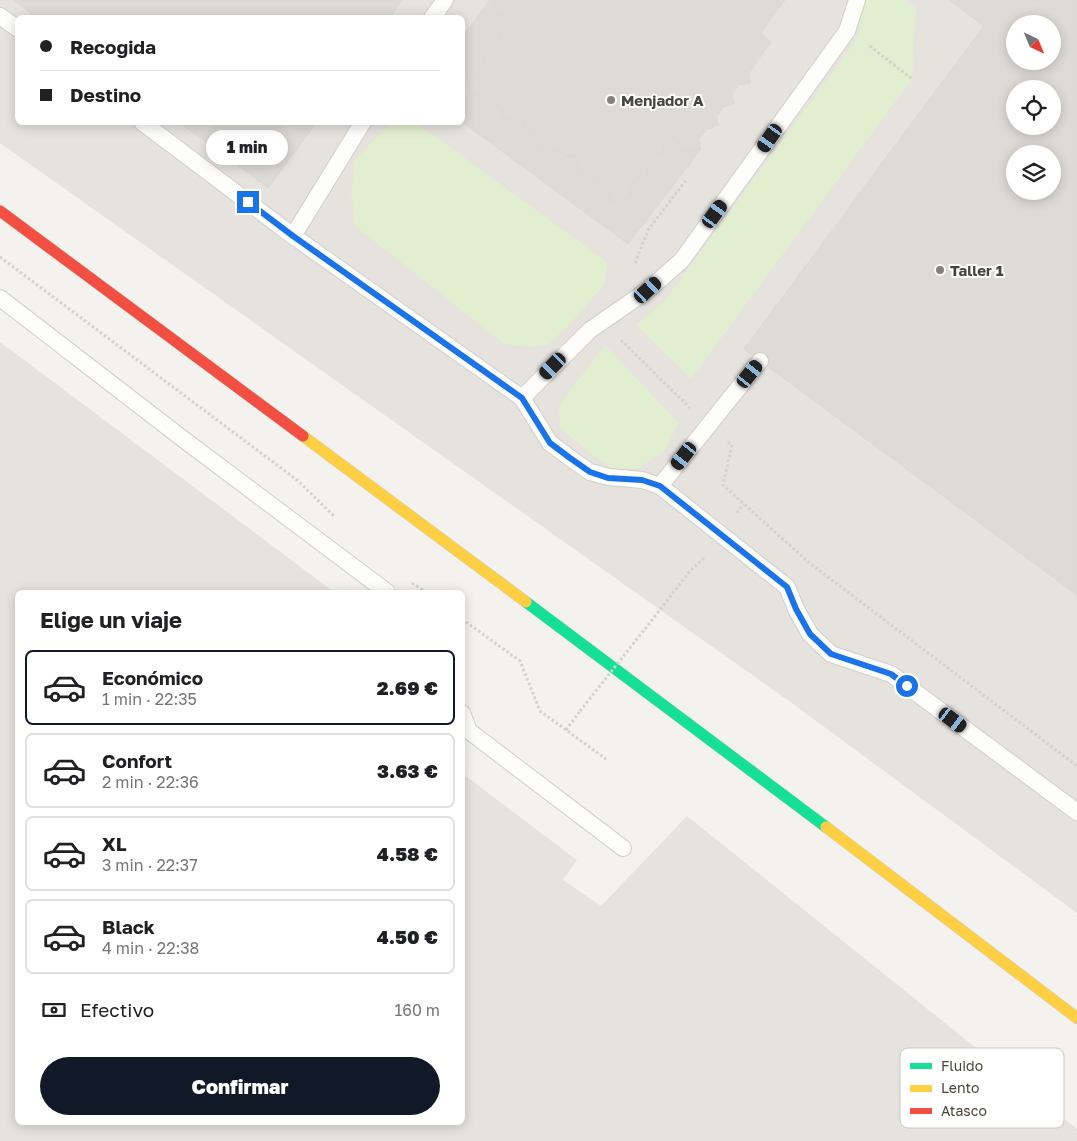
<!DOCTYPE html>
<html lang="es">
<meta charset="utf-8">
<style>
body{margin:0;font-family:"Golos Text",sans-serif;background:#f6f6f6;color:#202124;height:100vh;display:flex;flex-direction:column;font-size:19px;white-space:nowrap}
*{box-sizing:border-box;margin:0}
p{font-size:16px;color:#757577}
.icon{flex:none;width:28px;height:28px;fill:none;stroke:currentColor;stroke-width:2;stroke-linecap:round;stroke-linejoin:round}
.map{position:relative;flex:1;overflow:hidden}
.sheet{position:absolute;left:15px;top:590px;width:450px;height:535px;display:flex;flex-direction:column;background:#fff;border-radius:8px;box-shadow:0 2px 12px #0003}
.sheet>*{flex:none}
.banner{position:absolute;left:15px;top:15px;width:450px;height:110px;border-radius:8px;box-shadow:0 2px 12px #0003;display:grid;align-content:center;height:110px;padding:0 25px;background:#fff}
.needle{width:32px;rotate:136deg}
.fabs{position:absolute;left:1006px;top:15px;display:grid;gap:10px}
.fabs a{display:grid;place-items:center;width:55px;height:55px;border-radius:50%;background:#fff;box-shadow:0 2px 12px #0003;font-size:25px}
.end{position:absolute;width:22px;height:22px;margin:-11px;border:6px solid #1a73e8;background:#fff;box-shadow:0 0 0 2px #fff}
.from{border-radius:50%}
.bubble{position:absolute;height:35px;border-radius:18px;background:#fff;box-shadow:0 2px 12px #0003;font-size:16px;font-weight:800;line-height:35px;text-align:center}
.car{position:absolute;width:15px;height:30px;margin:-15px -8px;border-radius:6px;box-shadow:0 0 4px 1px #0007;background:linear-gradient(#222 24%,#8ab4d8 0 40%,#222 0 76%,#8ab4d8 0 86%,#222 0)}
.banner b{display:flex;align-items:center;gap:18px;height:48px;font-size:19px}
.banner b+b{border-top:1px solid #e0e0e0}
.banner i{width:12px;height:12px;background:#202124}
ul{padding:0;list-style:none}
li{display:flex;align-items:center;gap:15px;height:75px;margin:0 10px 8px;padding:0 15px;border:2px solid #e0e0e0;border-radius:8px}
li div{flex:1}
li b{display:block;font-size:19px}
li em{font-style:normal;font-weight:800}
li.current{border-color:#111827}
li>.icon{width:45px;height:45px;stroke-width:1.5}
h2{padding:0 25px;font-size:22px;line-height:60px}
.pay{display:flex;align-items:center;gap:12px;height:55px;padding:0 25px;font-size:19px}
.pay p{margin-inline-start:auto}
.cta{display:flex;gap:10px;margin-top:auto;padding:10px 25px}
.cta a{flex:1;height:58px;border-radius:30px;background:#111827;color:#fff;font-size:20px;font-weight:800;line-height:58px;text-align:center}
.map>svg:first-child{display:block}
.industrial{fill:#e6e2de;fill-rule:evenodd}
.green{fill:#e1eecf}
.parking{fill:#e6e3df}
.building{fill:#dedbd6;stroke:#dcd9d4;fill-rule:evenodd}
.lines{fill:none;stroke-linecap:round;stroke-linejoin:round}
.lane-casing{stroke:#d2d0cb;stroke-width:18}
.fast-casing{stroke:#d3cfc5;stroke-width:12}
.slow-casing{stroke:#d3cfc5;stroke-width:12}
.jam-casing{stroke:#d3cfc5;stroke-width:12}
.path{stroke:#d3d2cc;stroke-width:3;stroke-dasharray:2.5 2.5;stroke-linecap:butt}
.lane{stroke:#fdfdfc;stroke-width:16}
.fast{stroke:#16e098;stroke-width:11}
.slow{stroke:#ffcf43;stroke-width:11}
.jam{stroke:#f24e42;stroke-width:11}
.path-bridge{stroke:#d3d2cc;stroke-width:3;stroke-dasharray:2.5 2.5;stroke-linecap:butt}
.route{stroke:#1a73e8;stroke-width:6}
.poi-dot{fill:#868178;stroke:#fff;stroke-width:2}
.labels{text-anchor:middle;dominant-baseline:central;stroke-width:4;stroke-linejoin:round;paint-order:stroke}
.poi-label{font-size:15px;font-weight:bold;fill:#4b4439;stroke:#fff;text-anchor:start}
.key{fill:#fff;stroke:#c9c7c4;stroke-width:1}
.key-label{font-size:14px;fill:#4b4439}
</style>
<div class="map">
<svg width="1077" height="1141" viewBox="0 0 1077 1141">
<rect width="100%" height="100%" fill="#f4f2ee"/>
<path class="industrial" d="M0 0H1077V913L789 701 0 143ZM18 18H462V122H18ZM1015 24H1052V61H1015ZM1015 89H1052V126H1015ZM1015 154H1052V191H1015Z"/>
<g class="green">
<path d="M864 0H905L916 8 912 79 691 379 636 325 665 300 858 37Z"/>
<path d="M400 123H417L607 262 604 285 571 323 548 345 531 347 504 344 355 226 351 192 355 160 385 128Z"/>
<path d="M605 345 679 423 664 451 638 469 611 468 586 450 560 428 559 405Z"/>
</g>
<path class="parking" d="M0 342 334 592H18V1122H462L463 774 577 860 563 880 601 906 687 816 1077 1129V1141H0Z"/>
<g class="building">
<path d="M13 0H402L390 18H37Z"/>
<path d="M490 0H494L497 15 508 14 517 21 510 30 499 33 500 44 492 52 483 55 485 65 477 75 467 76 470 96 480 94 502 109 505 120 523 118 525 126 537 135 531 141 550 155 555 148 566 156 576 157 579 174H589L609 189 611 201 631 198 630 186 636 178 648 175 646 166 653 156 664 153 662 143 669 133 679 141 681 151 701 149 628 244 462 122V37Z"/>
<path d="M494 0H785L761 33 771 42 749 73 750 83 739 85 732 94 734 104 723 107 717 116 718 126 707 129 699 139 701 149 681 151 679 141 669 133 662 143 664 153 653 156 646 166 648 175 636 178 630 186 631 198 611 201 609 189 589 174H579L576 157 566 156 555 148 550 155 531 141 537 135 525 126 523 118 505 120 502 109 480 94 470 96 467 76 477 75 485 65 483 55 492 52 500 44 499 33 510 30 517 21 508 14 497 15Z"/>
<path d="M949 0H1003L984 26Z"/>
<path d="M1003 0H1077V595L744 349ZM1015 24H1052V61H1015ZM1015 89H1052V126H1015ZM1015 154H1052V191H1015Z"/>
<path d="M179 122H317L268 188Z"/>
</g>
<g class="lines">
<g class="lane-casing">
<g id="lane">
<path d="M0 16 18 29"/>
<path d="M432 18 445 0"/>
<path d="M142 122 293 236 522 398 550 443 570 458 590 472 609 477 642 480 660 486 787 587 796 609 810 634 831 654 891 674 1077 812"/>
<path d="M293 236 363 122"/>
<path d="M0 298 183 439 387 592"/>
<path d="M522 398 590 330 648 290 682 260 847 31 857 0"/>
<path d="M660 486 760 361"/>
<path d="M462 713 469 731 623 848"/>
</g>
</g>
<g class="fast-casing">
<path id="fast" d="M526 602 826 827"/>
</g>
<g class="slow-casing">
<g id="slow">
<path d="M303 436 526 602"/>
<path d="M826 827 1077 1018"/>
</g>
</g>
<g class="jam-casing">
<path id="jam" d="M0 211 303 436"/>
</g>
<g class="path">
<path d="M870 46 912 79"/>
<path d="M0 257 297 480 335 517"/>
<path d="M635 263 648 230 687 179"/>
<path d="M621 340 690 408"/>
<path d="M728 442 732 445 723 485 807 561 1077 766"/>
<path d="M737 513 743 504"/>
<path d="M412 583 426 592"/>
<path d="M462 619 520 661 540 711 606 759"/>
<path d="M645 629 690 571 705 557"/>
<path d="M566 730 580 711"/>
</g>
<use href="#lane" class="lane"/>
<use href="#fast" class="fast"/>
<use href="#slow" class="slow"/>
<use href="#jam" class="jam"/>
<path class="path-bridge" d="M580 711 645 629"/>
</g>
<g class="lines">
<path class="route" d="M248 202 293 236 522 398 550 443 570 458 590 472 608 478 642 480 660 486 787 587 796 609 810 634 831 654 891 674 907 686"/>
</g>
<g class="poi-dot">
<circle cx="611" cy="100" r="5"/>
<circle cx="940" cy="270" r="5"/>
</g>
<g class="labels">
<g class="poi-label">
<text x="621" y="100">Menjador A</text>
<text x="950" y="270">Taller 1</text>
</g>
</g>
<rect x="900" y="1048" width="164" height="80" rx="8" class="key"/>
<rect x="910" y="1063" width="22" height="6" fill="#16e098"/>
<rect x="910" y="1085" width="22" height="7" fill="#ffcf43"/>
<rect x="910" y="1108" width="22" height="6" fill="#f24e42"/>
<g class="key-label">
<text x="941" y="1071">Fluido</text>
<text x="941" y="1093">Lento</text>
<text x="941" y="1116">Atasco</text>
</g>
</svg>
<div class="fabs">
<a><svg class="needle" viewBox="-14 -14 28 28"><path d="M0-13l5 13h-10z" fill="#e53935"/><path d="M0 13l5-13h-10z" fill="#757577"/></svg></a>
<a><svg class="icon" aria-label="locate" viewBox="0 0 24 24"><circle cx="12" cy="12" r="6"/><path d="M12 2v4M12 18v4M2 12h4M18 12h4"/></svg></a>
<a><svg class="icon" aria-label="layers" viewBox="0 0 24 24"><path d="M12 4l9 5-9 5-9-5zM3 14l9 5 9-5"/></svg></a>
</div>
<i class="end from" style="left:907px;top:686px"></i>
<i class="end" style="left:248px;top:202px"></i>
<div class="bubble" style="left:206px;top:130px;width:82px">1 min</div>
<i class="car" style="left:770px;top:138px;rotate:215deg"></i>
<i class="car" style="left:715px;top:214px;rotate:36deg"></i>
<i class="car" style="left:648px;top:290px;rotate:48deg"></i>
<i class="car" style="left:553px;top:366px;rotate:224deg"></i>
<i class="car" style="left:750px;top:374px;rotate:39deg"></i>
<i class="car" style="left:684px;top:456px;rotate:218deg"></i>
<i class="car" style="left:953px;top:720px;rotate:127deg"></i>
<div class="banner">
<b><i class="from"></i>Recogida</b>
<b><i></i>Destino</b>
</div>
<section class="sheet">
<h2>Elige un viaje</h2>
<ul>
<li class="current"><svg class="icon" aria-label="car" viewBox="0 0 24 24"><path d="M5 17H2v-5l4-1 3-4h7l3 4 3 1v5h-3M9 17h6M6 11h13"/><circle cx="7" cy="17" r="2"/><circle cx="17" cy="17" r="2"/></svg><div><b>Económico</b><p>1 min · 22:35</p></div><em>2.69 €</em></li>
<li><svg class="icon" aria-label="car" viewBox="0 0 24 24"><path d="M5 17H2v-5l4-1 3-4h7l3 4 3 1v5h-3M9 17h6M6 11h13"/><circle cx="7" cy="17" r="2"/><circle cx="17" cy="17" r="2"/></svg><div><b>Confort</b><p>2 min · 22:36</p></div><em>3.63 €</em></li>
<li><svg class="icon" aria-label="car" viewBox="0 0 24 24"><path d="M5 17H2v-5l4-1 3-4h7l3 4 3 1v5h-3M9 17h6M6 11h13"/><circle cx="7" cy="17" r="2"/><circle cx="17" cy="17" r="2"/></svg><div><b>XL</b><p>3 min · 22:37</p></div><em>4.58 €</em></li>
<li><svg class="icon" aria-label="car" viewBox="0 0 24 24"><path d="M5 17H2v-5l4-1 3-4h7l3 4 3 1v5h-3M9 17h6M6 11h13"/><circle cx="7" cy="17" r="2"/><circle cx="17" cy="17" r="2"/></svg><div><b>Black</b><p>4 min · 22:38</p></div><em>4.50 €</em></li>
</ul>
<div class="pay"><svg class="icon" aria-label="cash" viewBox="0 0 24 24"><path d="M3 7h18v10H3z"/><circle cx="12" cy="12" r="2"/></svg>Efectivo<p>160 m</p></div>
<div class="cta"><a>Confirmar</a></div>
</section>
</div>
